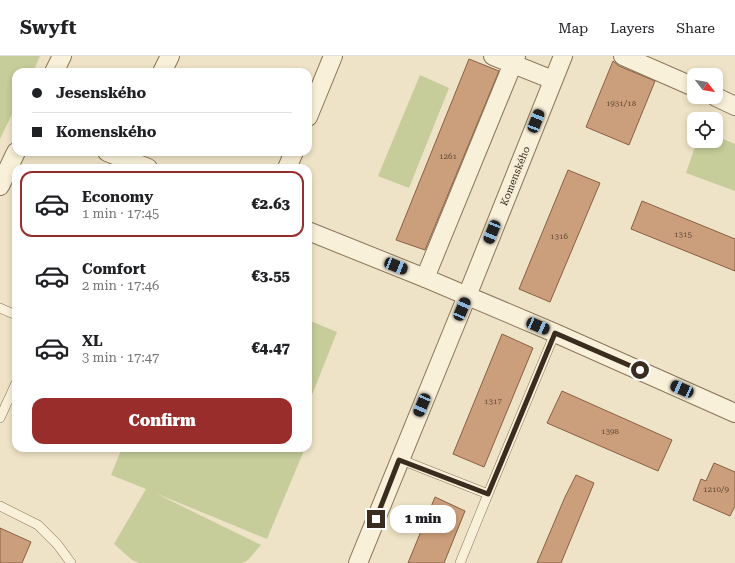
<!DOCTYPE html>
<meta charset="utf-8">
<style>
body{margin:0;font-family:"Roboto Serif",serif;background:#f2f2f2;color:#202124;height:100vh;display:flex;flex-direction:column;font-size:15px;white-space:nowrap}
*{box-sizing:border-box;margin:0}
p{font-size:13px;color:#757577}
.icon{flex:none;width:22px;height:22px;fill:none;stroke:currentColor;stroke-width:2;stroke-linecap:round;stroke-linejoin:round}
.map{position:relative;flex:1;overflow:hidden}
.panel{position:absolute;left:12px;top:108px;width:300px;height:288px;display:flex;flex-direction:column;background:#fff;border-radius:12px;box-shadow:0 2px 6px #0003}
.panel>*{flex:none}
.hud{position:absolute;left:12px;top:12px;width:300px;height:88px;border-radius:12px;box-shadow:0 2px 6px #0003;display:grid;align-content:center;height:88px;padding:0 20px;background:#fff}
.needle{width:26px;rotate:121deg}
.tools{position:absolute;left:687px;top:12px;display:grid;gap:8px}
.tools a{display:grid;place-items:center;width:36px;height:36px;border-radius:8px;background:#fff;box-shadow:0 2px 6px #0003;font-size:20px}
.end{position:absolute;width:18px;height:18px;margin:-9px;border:5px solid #3a2d1f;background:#fff;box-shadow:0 0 0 2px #fff}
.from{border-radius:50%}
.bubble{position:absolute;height:28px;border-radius:12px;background:#fff;box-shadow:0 2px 6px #0003;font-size:13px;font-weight:800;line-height:28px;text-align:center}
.car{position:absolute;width:12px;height:24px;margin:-12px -6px;border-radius:5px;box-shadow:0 0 3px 1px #0007;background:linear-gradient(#222 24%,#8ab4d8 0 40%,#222 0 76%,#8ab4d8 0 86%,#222 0)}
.hud b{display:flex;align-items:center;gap:14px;height:38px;font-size:15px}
.hud b+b{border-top:1px solid #e0e0e0}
.hud i{width:10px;height:10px;background:#202124}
ul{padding:7px 0 0;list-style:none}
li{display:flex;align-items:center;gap:12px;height:66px;margin:0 8px 6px;padding:0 12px;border:2px solid transparent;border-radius:12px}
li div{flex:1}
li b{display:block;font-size:15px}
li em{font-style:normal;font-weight:800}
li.on{border-color:#982d2c}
li>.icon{width:36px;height:36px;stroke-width:1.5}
.button{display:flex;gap:8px;margin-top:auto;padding:8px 20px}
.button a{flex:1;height:46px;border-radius:12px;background:#982d2c;color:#fff;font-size:16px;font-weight:800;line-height:46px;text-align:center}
header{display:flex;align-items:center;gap:24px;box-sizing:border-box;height:56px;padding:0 20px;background:#fff;border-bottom:1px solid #e0e0e0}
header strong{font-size:19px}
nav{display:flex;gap:22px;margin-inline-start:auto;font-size:14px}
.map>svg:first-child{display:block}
.green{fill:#c6cd9a}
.building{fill:#cc9f7c;stroke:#895f42}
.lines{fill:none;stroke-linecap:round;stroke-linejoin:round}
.service-casing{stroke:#8a755c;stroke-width:10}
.minor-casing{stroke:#8a755c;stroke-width:20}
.service{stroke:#f9f0d9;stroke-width:9}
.minor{stroke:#f9f0d9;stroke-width:18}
.route{stroke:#3a2d1f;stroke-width:5}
.labels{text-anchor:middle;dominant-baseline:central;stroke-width:4;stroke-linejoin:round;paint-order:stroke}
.number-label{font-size:8px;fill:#5e4a36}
.street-label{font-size:10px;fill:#3a2d1f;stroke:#f6edd6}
</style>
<header>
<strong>Swyft</strong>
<nav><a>Map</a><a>Layers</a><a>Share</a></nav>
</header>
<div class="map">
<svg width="735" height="507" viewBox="0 0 735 507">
<rect width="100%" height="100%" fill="#eee3c6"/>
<g class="green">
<path d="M0 0H40L33 16H16V50L0 83Z"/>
<path d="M420 19 449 32 409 132 378 120Z"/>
<path d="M716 80 735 88V135L686 117 697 85H716Z"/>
<path d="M308 264 337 276 308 349Z"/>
<path d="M122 392H305L267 483 155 437 261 489 248 504 242 507H139L132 504 114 488 146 433 111 419Z"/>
</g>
<g class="building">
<path d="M469 3 499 15 425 194 396 184Z"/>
<path d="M613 5 619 10 655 25 629 89 586 71Z"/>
<path d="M568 114 600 127 550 246 519 233Z"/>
<path d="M642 145 735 183V215L631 173Z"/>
<path d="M502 278 533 292 484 411 453 398Z"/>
<path d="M562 335 672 384 658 415 547 367Z"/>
<path d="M714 407 735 416V450L730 460 693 444 701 423 706 425Z"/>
<path d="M576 419 594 427 561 507H537L565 441Z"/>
<path d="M435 441 465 455 444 507H408Z"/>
<path d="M0 472 31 486 22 507H0Z"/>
</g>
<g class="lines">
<g class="service-casing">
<g id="service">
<path d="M0 252 16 259"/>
<path d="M0 362 16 327"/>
<path d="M399 403 488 438 460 507"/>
<path d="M488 438 555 277"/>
<path d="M0 450 38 469 57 488 71 507"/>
</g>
</g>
<g class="minor-casing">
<g id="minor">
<path d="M493 0 553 24"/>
<path d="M623 0 694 31"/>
<path d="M54 16 62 0"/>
<path d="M162 16 170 0"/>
<path d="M716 41 735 50"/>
<path d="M308 61 333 0"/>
<path d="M107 96 148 112"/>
<path d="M287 112 294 96"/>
<path d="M0 130 16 96"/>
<path d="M308 175 425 222 555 277 735 357"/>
<path d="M425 222 516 0"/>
<path d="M358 507 467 240 563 0"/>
</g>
</g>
<use href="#service" class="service"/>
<use href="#minor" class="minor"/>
</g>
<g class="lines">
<path class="route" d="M376 463 399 404 488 438 555 277 640 314"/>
</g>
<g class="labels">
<g class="number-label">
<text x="621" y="47">1931/18</text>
<text x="448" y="100">1261</text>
<text x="683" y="178">1315</text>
<text x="559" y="180">1316</text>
<text x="493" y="345">1317</text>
<text x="610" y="375">1398</text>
<text x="716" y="433">1210/9</text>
</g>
<g class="street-label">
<text transform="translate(515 120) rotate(-68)">Komenského</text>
</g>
</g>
</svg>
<div class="tools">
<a><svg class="needle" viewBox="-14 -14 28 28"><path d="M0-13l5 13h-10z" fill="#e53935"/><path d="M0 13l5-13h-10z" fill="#757577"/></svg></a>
<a><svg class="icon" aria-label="locate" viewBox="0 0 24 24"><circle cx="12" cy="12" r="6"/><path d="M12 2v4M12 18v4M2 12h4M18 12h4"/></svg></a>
</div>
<i class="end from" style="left:640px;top:314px"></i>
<i class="end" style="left:376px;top:463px"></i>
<div class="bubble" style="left:390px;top:449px;width:66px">1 min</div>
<i class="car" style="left:536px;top:65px;rotate:21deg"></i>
<i class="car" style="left:492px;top:176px;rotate:202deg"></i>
<i class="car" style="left:396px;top:210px;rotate:112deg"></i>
<i class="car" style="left:462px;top:253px;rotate:23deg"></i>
<i class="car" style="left:538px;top:270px;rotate:113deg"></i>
<i class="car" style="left:682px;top:333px;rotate:294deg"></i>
<i class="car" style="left:422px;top:349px;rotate:203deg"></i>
<div class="hud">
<b><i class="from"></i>Jesenského</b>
<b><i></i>Komenského</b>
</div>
<section class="panel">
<ul>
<li class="on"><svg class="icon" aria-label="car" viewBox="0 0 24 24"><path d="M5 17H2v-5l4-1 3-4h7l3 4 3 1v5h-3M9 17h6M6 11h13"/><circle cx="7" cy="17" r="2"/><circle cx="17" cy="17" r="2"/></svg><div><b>Economy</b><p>1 min · 17:45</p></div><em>€2.63</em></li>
<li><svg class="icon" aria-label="car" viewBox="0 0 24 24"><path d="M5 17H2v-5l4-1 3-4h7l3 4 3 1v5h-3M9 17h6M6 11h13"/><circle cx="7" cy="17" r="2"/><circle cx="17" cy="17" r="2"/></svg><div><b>Comfort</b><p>2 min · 17:46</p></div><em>€3.55</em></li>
<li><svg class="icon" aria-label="car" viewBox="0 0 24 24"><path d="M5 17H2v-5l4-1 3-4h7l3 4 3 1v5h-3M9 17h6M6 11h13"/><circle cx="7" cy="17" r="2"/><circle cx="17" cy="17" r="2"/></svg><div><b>XL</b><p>3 min · 17:47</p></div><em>€4.47</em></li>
</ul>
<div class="button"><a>Confirm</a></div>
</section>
</div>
